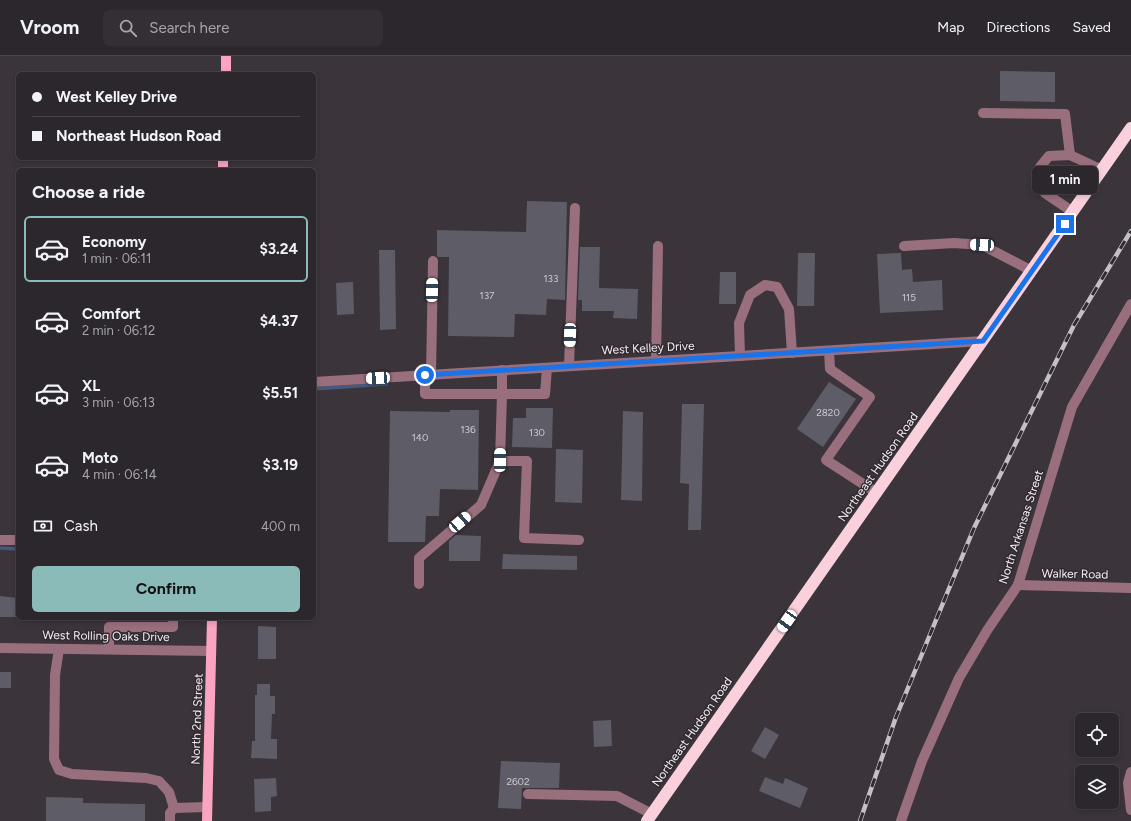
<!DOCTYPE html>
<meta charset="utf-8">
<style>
body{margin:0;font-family:Figtree,sans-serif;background:#342f34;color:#f1f3f6;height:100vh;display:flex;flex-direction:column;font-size:15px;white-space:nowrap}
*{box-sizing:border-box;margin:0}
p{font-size:13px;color:#a6a5a9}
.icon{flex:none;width:22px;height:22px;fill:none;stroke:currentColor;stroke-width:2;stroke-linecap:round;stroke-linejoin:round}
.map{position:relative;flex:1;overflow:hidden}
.sheet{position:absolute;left:16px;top:112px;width:300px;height:452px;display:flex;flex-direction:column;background:#2c272c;border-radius:6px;box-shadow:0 2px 6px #0003,0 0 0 1px #484448}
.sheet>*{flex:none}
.top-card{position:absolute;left:16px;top:16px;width:300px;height:88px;border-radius:6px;box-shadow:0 2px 6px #0003,0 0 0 1px #484448;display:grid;align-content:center;height:88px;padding:0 16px;background:#2c272c}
.buttons{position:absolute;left:1075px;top:657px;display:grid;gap:8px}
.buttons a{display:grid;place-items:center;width:44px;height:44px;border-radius:6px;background:#2c272c;box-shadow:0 2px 6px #0003,0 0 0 1px #484448;font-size:20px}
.end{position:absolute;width:18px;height:18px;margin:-9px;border:5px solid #1a73e8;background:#fff;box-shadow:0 0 0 2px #fff}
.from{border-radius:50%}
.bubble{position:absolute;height:28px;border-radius:6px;background:#2c272c;box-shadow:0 2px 6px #0003,0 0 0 1px #484448;font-size:13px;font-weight:700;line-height:28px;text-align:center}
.car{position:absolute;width:12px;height:24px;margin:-12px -6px;border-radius:5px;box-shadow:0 0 3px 1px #0007;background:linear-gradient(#fff 24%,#345 0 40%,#fff 0 76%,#345 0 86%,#fff 0)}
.top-card b{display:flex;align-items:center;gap:14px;height:38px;font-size:15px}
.top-card b+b{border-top:1px solid #484448}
.top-card i{width:10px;height:10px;background:#f1f3f6}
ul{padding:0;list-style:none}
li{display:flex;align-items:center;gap:12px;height:66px;margin:0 8px 6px;padding:0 8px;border:2px solid transparent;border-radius:6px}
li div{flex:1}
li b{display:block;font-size:15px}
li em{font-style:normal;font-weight:700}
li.on{border-color:#8bbbb9}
li>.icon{width:36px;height:36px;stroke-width:1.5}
h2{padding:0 16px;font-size:18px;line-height:48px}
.pay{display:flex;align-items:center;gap:10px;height:44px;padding:0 16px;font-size:15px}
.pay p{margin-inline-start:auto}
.action{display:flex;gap:8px;margin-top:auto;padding:8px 16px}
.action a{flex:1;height:46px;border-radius:6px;background:#8bbbb9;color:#111;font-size:16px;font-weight:700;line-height:46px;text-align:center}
header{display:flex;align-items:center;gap:24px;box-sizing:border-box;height:56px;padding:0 20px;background:#2c272c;border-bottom:1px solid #484448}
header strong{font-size:19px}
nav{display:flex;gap:22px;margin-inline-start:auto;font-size:14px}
.search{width:280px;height:36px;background:#342f34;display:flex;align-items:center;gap:10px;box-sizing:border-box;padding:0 14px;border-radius:6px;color:#a6a5a9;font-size:15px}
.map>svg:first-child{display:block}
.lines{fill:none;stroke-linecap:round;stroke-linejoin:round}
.stream{stroke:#46587e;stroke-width:3.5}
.building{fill:#5e5c67}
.minor{stroke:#996f7d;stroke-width:10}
.major{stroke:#faa4c2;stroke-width:10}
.highway{stroke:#fad0dd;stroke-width:12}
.rail-casing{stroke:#c5c0c5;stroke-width:4.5}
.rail{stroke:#312a31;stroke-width:3;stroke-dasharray:9;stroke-linecap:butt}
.route{stroke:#1a73e8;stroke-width:5}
.labels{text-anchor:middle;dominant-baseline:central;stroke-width:3;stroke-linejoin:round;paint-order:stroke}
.number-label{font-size:10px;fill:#cecad0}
.street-label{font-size:12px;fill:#f3eef3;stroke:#312a31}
</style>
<header>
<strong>Vroom</strong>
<div class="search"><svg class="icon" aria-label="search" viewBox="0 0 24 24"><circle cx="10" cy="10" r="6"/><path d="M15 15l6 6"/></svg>Search here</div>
<nav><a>Map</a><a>Directions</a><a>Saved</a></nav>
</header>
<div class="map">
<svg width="1131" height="765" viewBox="0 0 1131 765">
<rect width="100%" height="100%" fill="#3b343b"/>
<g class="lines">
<g class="stream">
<path d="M314 333 387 328"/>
<path d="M0 492 18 493"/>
</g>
</g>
<g class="building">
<path d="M1000 15 1055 16V46L1000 45Z"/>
<path d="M527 145 567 146 565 244 547 243 546 259 515 258 514 281 448 280 449 201H438L437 200V174L526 176Z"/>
<path d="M580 191H600L599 232 638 233 637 263 613 262 614 255H582V244H578Z"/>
<path d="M379 194H395L396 273 380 274Z"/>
<path d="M798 197H815L814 250H797Z"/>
<path d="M901 197 902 214 912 213 913 226 942 224 943 254 880 257 877 198Z"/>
<path d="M720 216H736V248H719Z"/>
<path d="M353 226 354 258 337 259 336 227Z"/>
<path d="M829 326 856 343 823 391 797 373Z"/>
<path d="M682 348H704L701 474H688L689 428 680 427Z"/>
<path d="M526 352H553L552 392 512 391 513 362H526Z"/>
<path d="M450 354H479L478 434 440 433 439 460H426L425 486H388L390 355 450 356Z"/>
<path d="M623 355 643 356 642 445 621 444Z"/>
<path d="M556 393 583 394 582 447 555 446Z"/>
<path d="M456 479 481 480 480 505H449V485Z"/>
<path d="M503 498 577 500V514L502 513Z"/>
<path d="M0 540 18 542V561H0Z"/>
<path d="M258 570 276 571V603H258Z"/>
<rect x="0" y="616" width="11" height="16"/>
<path d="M257 628H270V640H275V658H272L271 683H277V703L251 702 252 685H255V639H257Z"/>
<path d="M611 664 612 690 594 691 593 665Z"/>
<path d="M765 671 779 679 765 703 751 695Z"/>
<path d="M501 705 560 707 559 732H522L521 753 498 752Z"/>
<path d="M765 721 783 728 785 722 808 732 800 752 759 735Z"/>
<path d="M276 722 277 740 271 741V755L255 756 254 723Z"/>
<path d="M46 741 83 742V747L145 748V765H46Z"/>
</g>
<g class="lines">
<g class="minor">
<path d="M983 57 1065 58 1070 99"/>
<path d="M1073 156 1045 137 1037 126 1040 111 1049 100 1070 99 1102 114"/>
<path d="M904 190 954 187 982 189 1032 215"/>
<path d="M829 295 830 313 870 341 826 404 877 437"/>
<path d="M740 300 739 267 750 239 765 229 777 231 789 253 792 297"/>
<path d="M656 305 658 190"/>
<path d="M569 310 575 152"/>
<path d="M547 312 545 338H502L500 405H527L524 482 579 484"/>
<path d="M425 319V338H502V314"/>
<path d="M431 319 433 205"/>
<path d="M314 326 983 285"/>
<path d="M0 484H18"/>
<path d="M419 528V502L481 449 500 405"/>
<path d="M1018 529 1131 532"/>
<path d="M0 592 211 595"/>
<path d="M59 593 55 619 54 703 59 714 72 718 146 722 159 725 169 736 174 752"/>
<path d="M109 593V571H173V562"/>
<path d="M1131 716 1128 727 1131 754"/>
<path d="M528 738 617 740 652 758"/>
<path d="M170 765V757L174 752 207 751"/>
<path d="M901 765 922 705 959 622 988 573 1018 529 1072 351 1131 248"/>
</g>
<g class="major">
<path d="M226 18V0"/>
<path d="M223 114V102"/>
<path d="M207 765 212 562"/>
</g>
<path class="highway" d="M647 765 1131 72"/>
<g class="rail-casing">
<path id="rail" d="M860 765 896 661 974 472 1074 269 1131 175"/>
</g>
<use href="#rail" class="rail"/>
</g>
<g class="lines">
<path class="route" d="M425 319 983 285 1065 168"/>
</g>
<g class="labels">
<g class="number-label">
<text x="551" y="222">133</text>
<text x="487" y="239">137</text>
<text x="909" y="241">115</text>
<text x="828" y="356">2820</text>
<text x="468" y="373">136</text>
<text x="537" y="376">130</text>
<text x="420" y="381">140</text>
<text x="518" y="725">2602</text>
</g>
<g class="street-label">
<text transform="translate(648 292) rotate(-3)">West Kelley Drive</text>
<text transform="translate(878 411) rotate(-55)">Northeast Hudson Road</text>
<text transform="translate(1021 471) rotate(-72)">North Arkansas Street</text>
<text transform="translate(1075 518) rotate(1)">Walker Road</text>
<text transform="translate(106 580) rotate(1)">West Rolling Oaks Drive</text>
<text transform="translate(197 663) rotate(-88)">North 2nd Street</text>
<text transform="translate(692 676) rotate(-55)">Northeast Hudson Road</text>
</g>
</g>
</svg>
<div class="buttons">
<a><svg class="icon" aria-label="locate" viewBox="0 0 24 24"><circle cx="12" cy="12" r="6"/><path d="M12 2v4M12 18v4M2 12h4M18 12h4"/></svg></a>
<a><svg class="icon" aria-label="layers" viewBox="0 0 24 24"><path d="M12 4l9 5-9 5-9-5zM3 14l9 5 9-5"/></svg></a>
</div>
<i class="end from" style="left:425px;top:319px"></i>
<i class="end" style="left:1065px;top:168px"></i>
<div class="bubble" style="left:1032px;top:110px;width:66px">1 min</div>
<i class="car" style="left:982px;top:189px;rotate:273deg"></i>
<i class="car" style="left:432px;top:234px;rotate:1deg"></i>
<i class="car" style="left:570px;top:279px;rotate:182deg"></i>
<i class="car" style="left:378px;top:322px;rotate:267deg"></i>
<i class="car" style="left:500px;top:404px;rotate:1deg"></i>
<i class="car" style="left:460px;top:466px;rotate:49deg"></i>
<i class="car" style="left:787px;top:565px;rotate:215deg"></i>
<div class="top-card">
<b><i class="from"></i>West Kelley Drive</b>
<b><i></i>Northeast Hudson Road</b>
</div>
<section class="sheet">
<h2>Choose a ride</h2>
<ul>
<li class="on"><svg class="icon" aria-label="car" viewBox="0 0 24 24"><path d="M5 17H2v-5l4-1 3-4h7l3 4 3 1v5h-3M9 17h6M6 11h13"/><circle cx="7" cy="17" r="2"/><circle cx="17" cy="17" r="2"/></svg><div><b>Economy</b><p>1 min · 06:11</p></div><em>$3.24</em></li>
<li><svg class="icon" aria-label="car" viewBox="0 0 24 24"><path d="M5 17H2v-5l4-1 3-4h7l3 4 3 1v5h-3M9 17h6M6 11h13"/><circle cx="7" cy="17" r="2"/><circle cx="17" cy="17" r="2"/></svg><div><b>Comfort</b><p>2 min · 06:12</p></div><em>$4.37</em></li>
<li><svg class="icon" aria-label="car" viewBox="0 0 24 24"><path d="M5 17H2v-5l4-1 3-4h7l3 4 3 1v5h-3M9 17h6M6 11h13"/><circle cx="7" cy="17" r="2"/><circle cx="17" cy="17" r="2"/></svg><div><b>XL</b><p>3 min · 06:13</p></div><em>$5.51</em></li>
<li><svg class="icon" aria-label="car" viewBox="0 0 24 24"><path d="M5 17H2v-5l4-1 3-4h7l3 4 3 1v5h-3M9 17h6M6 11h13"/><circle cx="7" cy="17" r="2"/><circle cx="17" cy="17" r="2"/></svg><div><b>Moto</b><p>4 min · 06:14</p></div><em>$3.19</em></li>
</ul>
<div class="pay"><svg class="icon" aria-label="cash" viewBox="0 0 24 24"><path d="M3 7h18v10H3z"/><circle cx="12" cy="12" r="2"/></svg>Cash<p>400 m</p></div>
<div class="action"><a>Confirm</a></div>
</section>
</div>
